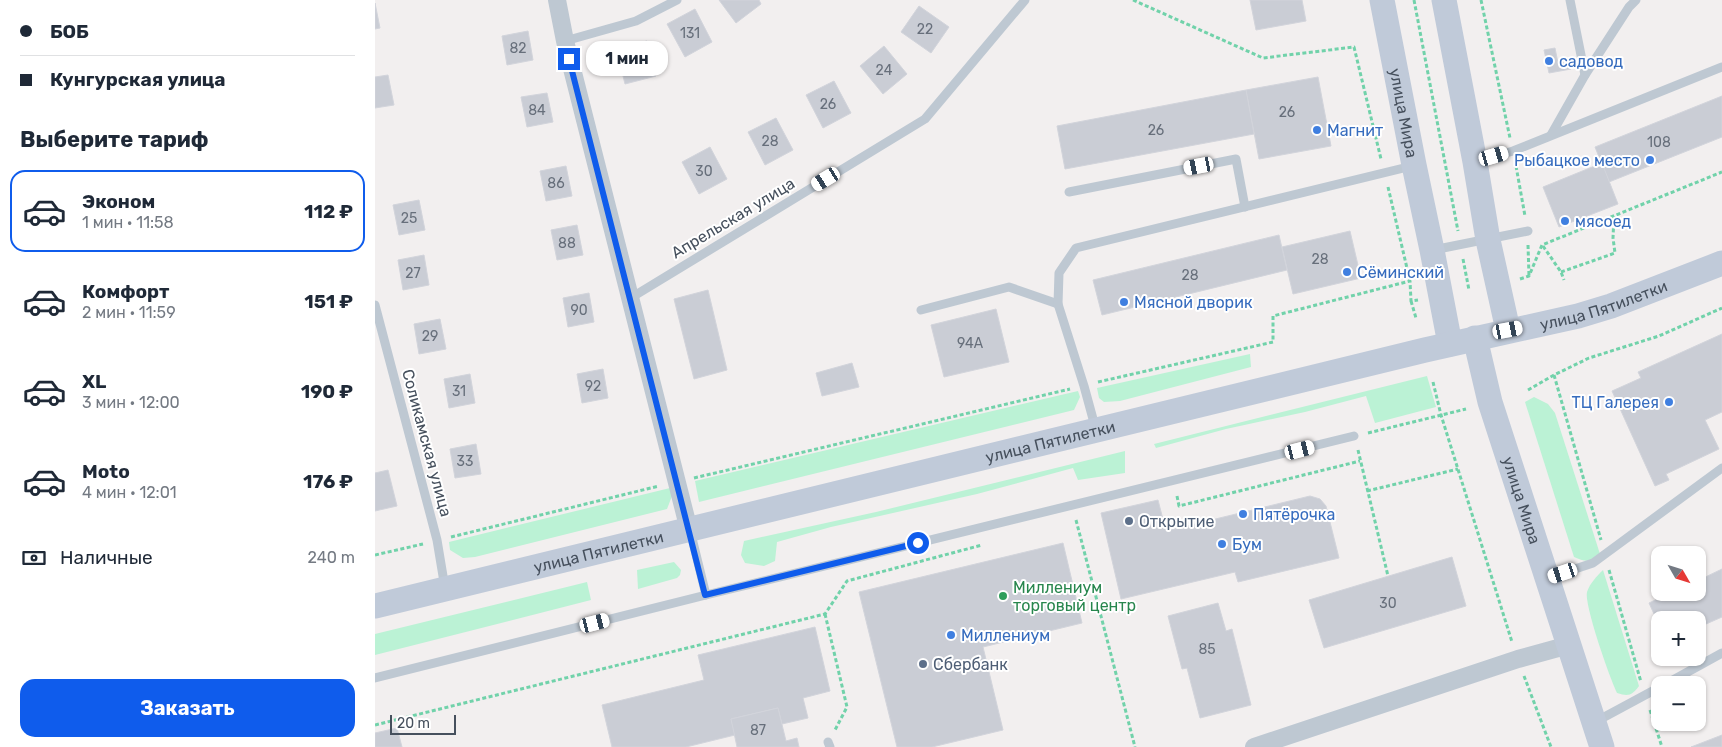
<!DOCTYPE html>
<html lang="ru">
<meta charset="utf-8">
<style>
body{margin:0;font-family:Rubik,sans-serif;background:#f6f6f7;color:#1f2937;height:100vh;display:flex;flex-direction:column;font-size:19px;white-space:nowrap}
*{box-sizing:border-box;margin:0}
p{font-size:16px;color:#747a83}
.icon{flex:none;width:28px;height:28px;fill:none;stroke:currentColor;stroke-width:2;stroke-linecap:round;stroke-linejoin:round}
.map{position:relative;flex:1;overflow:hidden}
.details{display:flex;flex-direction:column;background:#fff;width:375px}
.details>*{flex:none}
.hud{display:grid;align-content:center;height:110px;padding:0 20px;background:#fff}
.needle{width:32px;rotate:129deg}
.buttons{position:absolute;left:1276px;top:546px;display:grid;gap:10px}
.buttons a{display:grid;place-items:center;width:55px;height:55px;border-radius:10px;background:#fff;box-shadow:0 1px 4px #0004;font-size:25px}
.scale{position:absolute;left:15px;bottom:12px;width:66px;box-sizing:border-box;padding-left:5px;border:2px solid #46505d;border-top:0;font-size:14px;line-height:18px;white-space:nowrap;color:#46505d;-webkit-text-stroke:4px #fff;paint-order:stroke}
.end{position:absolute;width:22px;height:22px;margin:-11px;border:6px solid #0f5cec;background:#fff;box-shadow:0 0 0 2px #fff}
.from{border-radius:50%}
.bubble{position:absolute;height:35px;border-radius:15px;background:#fff;box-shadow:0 1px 4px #0004;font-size:16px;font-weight:700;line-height:35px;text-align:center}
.car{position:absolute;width:15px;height:30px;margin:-15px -8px;border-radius:6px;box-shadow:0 0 4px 1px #0007;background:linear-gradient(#fff 24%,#345 0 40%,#fff 0 76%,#345 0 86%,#fff 0)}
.hud b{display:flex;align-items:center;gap:18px;height:48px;font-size:19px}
.hud b+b{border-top:1px solid #e0e1e3}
.hud i{width:12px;height:12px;background:#1f2937}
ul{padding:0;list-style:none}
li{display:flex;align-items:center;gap:15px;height:82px;margin:0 10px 8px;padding:0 10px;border:2px solid transparent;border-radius:15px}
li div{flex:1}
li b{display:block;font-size:19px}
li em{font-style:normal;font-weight:700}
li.current{border-color:#0f5cec}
li>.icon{width:45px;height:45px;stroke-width:1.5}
h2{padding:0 20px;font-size:22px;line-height:60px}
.pay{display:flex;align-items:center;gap:12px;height:55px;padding:0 20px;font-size:19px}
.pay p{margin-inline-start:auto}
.button{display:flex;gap:10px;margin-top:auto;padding:10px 20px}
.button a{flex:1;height:58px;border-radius:15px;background:#0f5cec;color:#fff;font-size:20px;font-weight:700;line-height:58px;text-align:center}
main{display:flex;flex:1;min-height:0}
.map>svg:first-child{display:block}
.green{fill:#bbf2d5}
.building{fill:#cacdd5;stroke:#d2d4db}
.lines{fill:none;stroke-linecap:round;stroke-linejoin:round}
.path{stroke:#71d2aa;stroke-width:3;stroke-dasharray:4 2.5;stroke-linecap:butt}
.lane{stroke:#bec8d2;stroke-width:9}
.street{stroke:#bec8d2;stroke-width:18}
.secondary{stroke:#c0cad9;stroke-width:25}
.route{stroke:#0f5cec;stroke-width:6}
.shop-dot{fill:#3f7fe0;stroke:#fff;stroke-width:2}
.service-dot{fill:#5c6f8a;stroke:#fff;stroke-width:2}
.leisure-dot{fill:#2e9e5b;stroke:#fff;stroke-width:2}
.labels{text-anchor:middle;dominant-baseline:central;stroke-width:4;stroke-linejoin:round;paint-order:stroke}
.number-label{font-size:14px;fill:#676f7b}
.shop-label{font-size:16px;fill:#366cbe;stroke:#fff;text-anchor:start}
.street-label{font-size:16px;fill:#46505d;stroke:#fff}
.service-label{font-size:16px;fill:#4e5e75;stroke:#fff;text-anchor:start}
.leisure-label{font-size:16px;fill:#27864d;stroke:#fff;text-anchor:start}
</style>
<main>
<section class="details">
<div class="hud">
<b><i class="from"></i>БОБ</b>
<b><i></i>Кунгурская улица</b>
</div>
<h2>Выберите тариф</h2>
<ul>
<li class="current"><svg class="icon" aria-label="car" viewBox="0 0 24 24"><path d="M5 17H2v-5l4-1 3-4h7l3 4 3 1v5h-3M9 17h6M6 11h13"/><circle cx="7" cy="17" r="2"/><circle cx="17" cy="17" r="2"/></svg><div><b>Эконом</b><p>1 мин · 11:58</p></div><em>112 ₽</em></li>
<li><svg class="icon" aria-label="car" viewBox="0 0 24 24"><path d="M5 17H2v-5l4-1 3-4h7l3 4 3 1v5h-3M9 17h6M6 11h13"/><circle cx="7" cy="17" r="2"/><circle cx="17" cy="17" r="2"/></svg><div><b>Комфорт</b><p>2 мин · 11:59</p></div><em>151 ₽</em></li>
<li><svg class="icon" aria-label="car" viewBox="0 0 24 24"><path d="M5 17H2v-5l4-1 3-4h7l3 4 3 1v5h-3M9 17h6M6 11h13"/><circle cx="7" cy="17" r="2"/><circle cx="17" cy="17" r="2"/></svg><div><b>XL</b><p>3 мин · 12:00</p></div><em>190 ₽</em></li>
<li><svg class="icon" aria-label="car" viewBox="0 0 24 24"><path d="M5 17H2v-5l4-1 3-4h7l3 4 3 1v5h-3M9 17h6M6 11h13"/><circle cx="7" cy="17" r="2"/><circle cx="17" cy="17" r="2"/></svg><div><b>Moto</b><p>4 мин · 12:01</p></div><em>176 ₽</em></li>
</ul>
<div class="pay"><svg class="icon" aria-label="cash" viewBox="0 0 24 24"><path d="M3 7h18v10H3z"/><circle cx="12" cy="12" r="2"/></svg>Наличные<p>240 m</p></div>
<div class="button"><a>Заказать</a></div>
</section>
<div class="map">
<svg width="1347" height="747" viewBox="0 0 1347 747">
<rect width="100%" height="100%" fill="#f2efef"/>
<g class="green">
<path d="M875 354 876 367 745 401 729 402 724 398 722 388Z"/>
<path d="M1052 376 1061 407 1000 423 991 396 930 412 851 429 781 448 779 444Z"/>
<path d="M703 391 705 397 699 410 324 502 320 481Z"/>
<path d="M1159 397 1173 404 1180 413 1225 554C1216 563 1210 562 1199 557L1150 402Z"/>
<path d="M750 451V473L703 480 698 468 602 494 456 527 402 542 400 561 389 566 370 563 366 555 369 541 501 512Z"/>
<path d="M295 488 297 496 292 509 100 557 88 558 75 550 74 542Z"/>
<path d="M299 562 306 570 305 575 302 578 263 589 262 570Z"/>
<path d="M1228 570 1264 686C1257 695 1254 697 1242 693 1235 679 1209 605 1212 592 1215 583 1222 576 1228 570Z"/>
<path d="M212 582 216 600 0 655V634Z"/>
</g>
<g class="building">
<path d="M344 0H384L386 4 361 23Z"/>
<path d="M875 0H927L931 21 881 30Z"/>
<path d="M0 3 5 28 0 29Z"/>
<path d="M544 6 574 27 556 53 526 32Z"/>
<path d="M320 9 337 42 310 57 292 24Z"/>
<path d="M153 31 158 60 132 65 127 36Z"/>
<path d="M272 41 281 76 250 84 241 48Z"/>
<path d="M509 46 532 74 508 94 485 66Z"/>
<path d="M1180 48 1183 63 1194 60 1196 69 1174 73 1169 50Z"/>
<path d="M13 75 19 105 0 108V77Z"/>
<path d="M943 77 956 146 884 159 871 90Z"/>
<path d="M459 81 476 113 448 128 431 95Z"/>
<path d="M871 90 879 134 690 169 682 126Z"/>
<path d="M172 93 178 122 152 127 146 97Z"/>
<path d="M1347 96V137L1234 182 1220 147Z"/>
<path d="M401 118 418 150 390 165 373 132Z"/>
<path d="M335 147 352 179 324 194 307 162Z"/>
<path d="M1227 163 1243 204 1184 227 1168 187Z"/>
<path d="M191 166 197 196 171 201 165 171Z"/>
<path d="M44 200 50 230 24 235 18 205Z"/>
<path d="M202 225 208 255 182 260 176 230Z"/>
<path d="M975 231 986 278 918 294 907 247Z"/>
<path d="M904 235 912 270 727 315 718 280Z"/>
<path d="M49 255 54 285 28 290 23 260Z"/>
<path d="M333 290 352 370 319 379 299 299Z"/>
<path d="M214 293 219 322 193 327 188 298Z"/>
<path d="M621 309 634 362 569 377 556 325Z"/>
<path d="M65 319 71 349 44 354 39 324Z"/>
<path d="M1347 334V412L1330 420 1344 449 1291 474 1294 480 1280 486 1237 391 1266 378 1263 372Z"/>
<path d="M477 363 484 387 447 396 441 373Z"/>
<path d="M228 369 233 398 207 403 202 374Z"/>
<path d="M95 374 100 403 74 408 69 379Z"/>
<path d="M101 444 106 474 80 478 75 449Z"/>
<path d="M13 470 22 506 0 511V473Z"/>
<path d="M935 496 945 499 951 506 964 558 863 582 860 572 746 599 726 513 783 500 791 531Z"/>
<path d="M688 543 707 623 608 647 628 730 557 747H522L484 592Z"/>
<path d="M1077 557 1091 606 949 648 934 600Z"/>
<path d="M1347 569V617L1322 628V620H1285V627L1274 603 1297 592H1322V581Z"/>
<path d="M843 603 851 631 857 629 876 705 825 718 812 668 807 669 793 616Z"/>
<path d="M440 627 455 691 428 698 433 718 407 724 403 708 356 719 360 735 311 747H237L227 705 329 680 323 655Z"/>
<path d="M403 708 411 741 422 738 424 747H362L356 719Z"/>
<path d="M22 728 27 747H0V733Z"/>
<path d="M1347 735V747H1316Z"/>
</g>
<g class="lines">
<g class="path">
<path d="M758 0 888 58 979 47 1006 159"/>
<path d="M1039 0 1083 231"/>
<path d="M1106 0 1135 138"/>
<path d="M1141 166 1150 216"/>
<path d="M1013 187 1035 281"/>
<path d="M1153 245 1154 276"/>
<path d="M1168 246 1186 272 1189 280"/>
<path d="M1088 259 1094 290"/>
<path d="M1186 272 1240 253 1238 238 1239 216"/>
<path d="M1145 279 1154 276 1167 245 1347 172"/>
<path d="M1036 301 1041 318"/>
<path d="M1179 375 1226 540"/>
<path d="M723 382 898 342V316L1035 281 1036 301 1043 300"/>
<path d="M1058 382 1066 415 1137 642"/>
<path d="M1153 390 1179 375 1214 358 1284 336 1347 308"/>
<path d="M993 433 1091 409"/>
<path d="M983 450 1013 576"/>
<path d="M319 478 695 389"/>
<path d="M992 491 1083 469"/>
<path d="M802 496 804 506 985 461"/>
<path d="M701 520 760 747"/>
<path d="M76 537 284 486"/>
<path d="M0 555 48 544"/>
<path d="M1234 570 1266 682"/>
<path d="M450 614 472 707 460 730"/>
<path d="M1149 676 1176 747"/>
<path d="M1275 710 1287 747"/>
<path d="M0 725 450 614 472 581 607 545"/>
</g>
<g class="lane">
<path d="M1195 0 1210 75 1254 7 1261 0"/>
<path d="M190 41 261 21 302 0"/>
<path d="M1176 135 1210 75"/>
<path d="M1103 161 1138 151 1347 67"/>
<path d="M694 192 861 159 870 207"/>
<path d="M1058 250 1153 231"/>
<path d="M254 299 550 119 650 0"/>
<path d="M0 305 62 540 70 588"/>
<path d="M546 310 634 287 683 304"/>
<path d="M721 430 709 386 683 304 684 273 701 248 1037 166"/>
<path d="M315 530 331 595"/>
<path d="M1173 578 1218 563 1347 468"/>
<path d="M0 678 331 595 979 436"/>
<path d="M1289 685 1347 653"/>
<path d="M1220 722 1285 687"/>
<path d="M453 742 455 747"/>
</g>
<g class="street">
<path d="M182 0 190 41 314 530"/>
<path d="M879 747 1143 659 1194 645"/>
</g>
<g class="secondary">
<path id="s1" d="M1007 0 1039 165 1057 250 1075 344"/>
<path d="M1069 0 1100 162 1113 240 1133 330"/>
<path id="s2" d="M1100 338 1115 402 1227 747"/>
<path id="s3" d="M0 606 1050 350 1203 316 1236 306 1347 263"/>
</g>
</g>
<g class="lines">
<path class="route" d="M194 59 330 595 543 543"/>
</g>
<g class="shop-dot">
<circle cx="1174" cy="61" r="5"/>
<circle cx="942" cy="130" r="5"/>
<circle cx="1275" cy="160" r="5"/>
<circle cx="1190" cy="221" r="5"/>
<circle cx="972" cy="272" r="5"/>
<circle cx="749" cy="302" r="5"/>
<circle cx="1294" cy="402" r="5"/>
<circle cx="868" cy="514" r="5"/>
<circle cx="847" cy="544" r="5"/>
<circle cx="576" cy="635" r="5"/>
</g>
<g class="service-dot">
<circle cx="754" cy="521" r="5"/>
<circle cx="548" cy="664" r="5"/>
</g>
<circle class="leisure-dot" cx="628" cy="596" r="5"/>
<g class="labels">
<g class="number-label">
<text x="550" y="29">22</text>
<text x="315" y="33">131</text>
<text x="143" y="48">82</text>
<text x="509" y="70">24</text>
<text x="453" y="104">26</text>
<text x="162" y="110">84</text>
<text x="912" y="112">26</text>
<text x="781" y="130">26</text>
<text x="395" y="141">28</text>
<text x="1284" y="142">108</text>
<text x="329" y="171">30</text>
<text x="181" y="183">86</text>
<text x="34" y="218">25</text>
<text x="192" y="243">88</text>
<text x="945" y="259">28</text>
<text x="38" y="273">27</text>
<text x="815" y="275">28</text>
<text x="204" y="310">90</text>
<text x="55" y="336">29</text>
<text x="595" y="343">94А</text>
<text x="218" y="386">92</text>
<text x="84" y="391">31</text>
<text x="90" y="461">33</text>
<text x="1013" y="603">30</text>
<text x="832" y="649">85</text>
<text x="383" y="730">87</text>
</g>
<g class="shop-label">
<text x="1184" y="61">садовод</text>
<text x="952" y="130">Магнит</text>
<text x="1265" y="160" text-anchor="end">Рыбацкое место</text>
<text x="1200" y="221">мясоед</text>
<text x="982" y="272">Сёминский</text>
<text x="759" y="302">Мясной дворик</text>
<text x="1284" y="402" text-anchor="end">ТЦ Галерея</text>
<text x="878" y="514">Пятёрочка</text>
<text x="857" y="544">Бум</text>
<text x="586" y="635">Миллениум</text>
</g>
<g class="street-label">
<text stroke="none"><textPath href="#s1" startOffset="115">улица Мира</textPath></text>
<text transform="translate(358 218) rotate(-31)">Апрельская улица</text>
<text stroke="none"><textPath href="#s3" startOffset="1265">улица Пятилетки</textPath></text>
<text stroke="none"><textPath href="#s3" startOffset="695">улица Пятилетки</textPath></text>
<text transform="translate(52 443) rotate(75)">Соликамская улица</text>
<text stroke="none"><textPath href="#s2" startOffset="169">улица Мира</textPath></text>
<text stroke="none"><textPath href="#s3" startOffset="230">улица Пятилетки</textPath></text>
</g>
<g class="service-label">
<text x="764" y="521">Открытие</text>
<text x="558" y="664">Сбербанк</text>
</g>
<g class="leisure-label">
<text x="638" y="587">Миллениум<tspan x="638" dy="18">торговый центр</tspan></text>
</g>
</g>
</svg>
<div class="buttons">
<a><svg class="needle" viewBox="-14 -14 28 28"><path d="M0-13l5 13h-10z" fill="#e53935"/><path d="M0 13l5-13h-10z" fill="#747a83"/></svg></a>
<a>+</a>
<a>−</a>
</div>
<div class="scale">20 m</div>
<i class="end from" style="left:543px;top:543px"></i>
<i class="end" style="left:194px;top:59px"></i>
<div class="bubble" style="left:211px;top:41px;width:82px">1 мин</div>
<i class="car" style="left:1119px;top:156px;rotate:74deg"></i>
<i class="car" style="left:824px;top:166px;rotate:259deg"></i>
<i class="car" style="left:451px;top:179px;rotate:239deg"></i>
<i class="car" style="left:1133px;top:330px;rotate:79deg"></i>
<i class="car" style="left:925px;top:450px;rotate:76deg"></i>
<i class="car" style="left:1188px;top:573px;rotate:252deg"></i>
<i class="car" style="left:220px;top:623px;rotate:76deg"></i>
</div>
</main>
